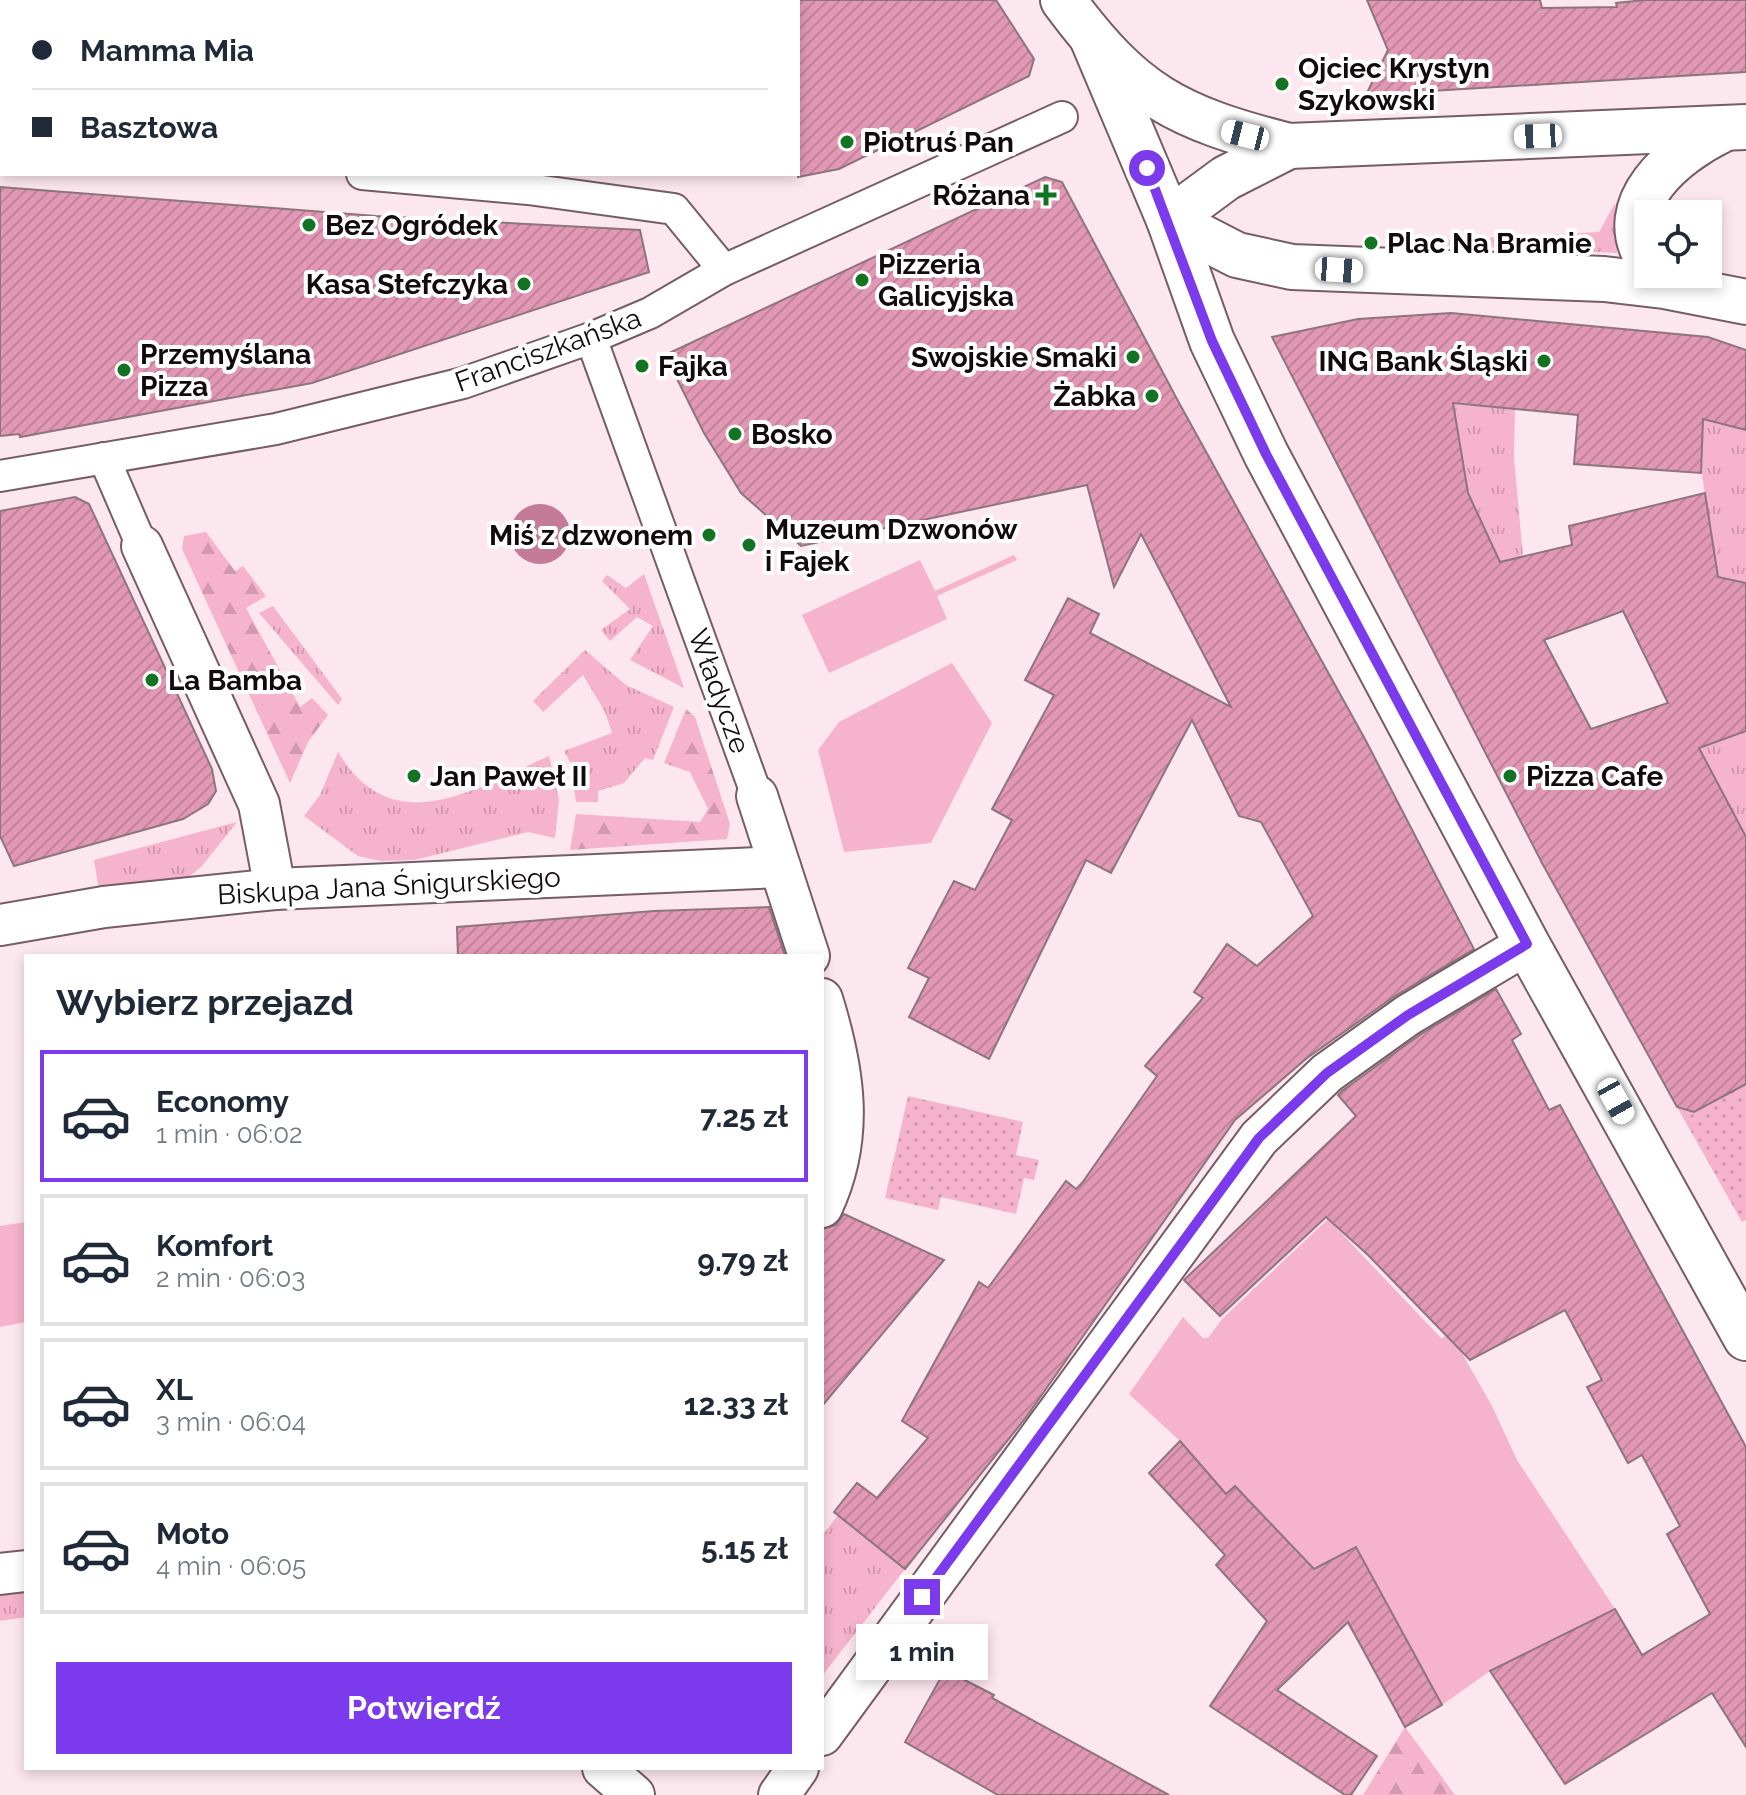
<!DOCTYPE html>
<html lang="pl">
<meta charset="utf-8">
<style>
body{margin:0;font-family:Raleway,sans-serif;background:#f2f2f3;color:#1f2937;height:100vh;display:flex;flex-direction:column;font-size:30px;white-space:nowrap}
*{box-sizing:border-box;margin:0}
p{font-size:26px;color:#747a83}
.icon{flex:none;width:44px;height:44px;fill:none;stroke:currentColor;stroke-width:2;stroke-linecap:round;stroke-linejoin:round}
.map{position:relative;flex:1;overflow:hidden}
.sheet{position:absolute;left:24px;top:954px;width:800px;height:816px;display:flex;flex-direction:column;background:#fff;border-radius:0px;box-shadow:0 4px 12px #0003}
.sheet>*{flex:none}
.top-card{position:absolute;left:0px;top:0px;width:800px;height:176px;box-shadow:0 4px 12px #0003;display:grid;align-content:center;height:176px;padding:0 32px;background:#fff}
.controls{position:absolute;left:1634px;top:200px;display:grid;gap:16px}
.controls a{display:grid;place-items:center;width:88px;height:88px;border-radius:0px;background:#fff;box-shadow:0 4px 12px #0003;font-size:40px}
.end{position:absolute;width:36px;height:36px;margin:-18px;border:10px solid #7c3aed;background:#fff;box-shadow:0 0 0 4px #fff}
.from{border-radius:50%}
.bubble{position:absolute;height:56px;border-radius:0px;background:#fff;box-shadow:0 4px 12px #0003;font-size:26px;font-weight:700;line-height:56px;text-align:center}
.car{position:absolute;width:24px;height:48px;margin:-24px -12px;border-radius:10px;box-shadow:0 0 6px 2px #0007;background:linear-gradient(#fff 24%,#345 0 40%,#fff 0 76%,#345 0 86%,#fff 0)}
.top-card b{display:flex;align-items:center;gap:28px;height:76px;font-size:30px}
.top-card b+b{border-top:2px solid #e0e1e3}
.top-card i{width:20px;height:20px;background:#1f2937}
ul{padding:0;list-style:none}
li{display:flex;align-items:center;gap:24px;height:132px;margin:0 16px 12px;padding:0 16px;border:4px solid #e0e1e3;border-radius:0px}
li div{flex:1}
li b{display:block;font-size:30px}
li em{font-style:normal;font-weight:700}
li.on{border-color:#7c3aed}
li>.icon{width:72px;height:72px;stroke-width:1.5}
h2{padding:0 32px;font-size:36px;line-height:96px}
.primary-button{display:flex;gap:16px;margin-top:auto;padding:16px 32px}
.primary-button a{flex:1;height:92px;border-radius:0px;background:#7c3aed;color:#fff;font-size:32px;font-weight:700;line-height:92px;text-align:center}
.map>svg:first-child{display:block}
.grass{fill:url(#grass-tufts)}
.forest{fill:url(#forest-firs)}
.park{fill:url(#park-dots)}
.garden{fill:#f6b3cc}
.water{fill:#c37b97}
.building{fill:url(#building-hatch);stroke:#8d757d;stroke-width:2;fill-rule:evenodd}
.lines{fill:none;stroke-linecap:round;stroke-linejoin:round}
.pedestrian-casing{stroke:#755d66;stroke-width:34}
.minor-casing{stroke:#755d66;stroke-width:44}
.tertiary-casing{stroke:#755d66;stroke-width:48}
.primary-casing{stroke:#755d66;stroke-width:48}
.pedestrian{stroke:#fff;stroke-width:30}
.minor{stroke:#fff;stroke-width:40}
.tertiary{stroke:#fff;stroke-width:44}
.primary{stroke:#fff;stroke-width:44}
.route{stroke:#7c3aed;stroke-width:10}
.poi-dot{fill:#137323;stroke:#fff;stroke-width:3}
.labels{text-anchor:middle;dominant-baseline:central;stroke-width:8;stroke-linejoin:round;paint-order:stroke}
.poi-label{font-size:28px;font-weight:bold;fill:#120a0d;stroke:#fff;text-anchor:start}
.street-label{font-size:28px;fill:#120a0d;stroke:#fff}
</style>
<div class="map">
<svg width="1746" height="1795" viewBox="0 0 1746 1795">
<defs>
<pattern id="grass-tufts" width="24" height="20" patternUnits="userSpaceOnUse" patternTransform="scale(2)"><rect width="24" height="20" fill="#f6b3cc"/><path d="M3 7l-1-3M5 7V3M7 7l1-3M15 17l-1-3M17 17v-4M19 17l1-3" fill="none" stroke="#d299ae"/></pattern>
<pattern id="forest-firs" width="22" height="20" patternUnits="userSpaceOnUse" patternTransform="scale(2)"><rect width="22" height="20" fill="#f6b3cc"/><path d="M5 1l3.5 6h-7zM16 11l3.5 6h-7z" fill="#d299ae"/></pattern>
<pattern id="park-dots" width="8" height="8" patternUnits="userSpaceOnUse" patternTransform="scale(2)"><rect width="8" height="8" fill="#f6b3cc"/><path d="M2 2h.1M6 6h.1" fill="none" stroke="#d299ae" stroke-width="1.8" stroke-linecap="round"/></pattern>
<pattern id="building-hatch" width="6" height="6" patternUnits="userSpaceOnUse" patternTransform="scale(2)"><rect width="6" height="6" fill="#e298b4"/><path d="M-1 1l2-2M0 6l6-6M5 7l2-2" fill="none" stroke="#c1829a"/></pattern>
</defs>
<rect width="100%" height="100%" fill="#fde7ef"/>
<g class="grass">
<path d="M1615 203 1617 253 1441 245 1421 241 1599 232Z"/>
<path d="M1453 404 1515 409 1514 458 1523 556 1546 605 1504 570 1468 493Z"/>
<path d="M1703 419 1746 430V583L1718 577 1701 468Z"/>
<path d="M644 574 684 688 630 660 653 626 637 617 610 641 601 630 630 609 602 581 607 575 626 588Z"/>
<path d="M273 606 342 699 338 705 259 613Z"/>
<path d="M585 650 626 685 674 707 653 760 645 758 624 783 598 791V802H576L570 762 564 751 612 733 605 712 583 675 543 712 533 701Z"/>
<path d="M1746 731V837L1726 800 1683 754Z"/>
<path d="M338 752C393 844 475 788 549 756L559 800 555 838 528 832 414 860 381 861 358 856 304 816 320 795Z"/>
<path d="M237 822 202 866 184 881 99 891 94 860Z"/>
<path d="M838 1515 905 1569 822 1676V1536Z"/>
<path d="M26 1591V1617L0 1621V1594Z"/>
</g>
<g class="forest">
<path d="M206 532 235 571 243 566 266 596 246 608 300 707 312 698 328 715 308 742 290 783 182 549 184 536Z"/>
<path d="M686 709 695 717 730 824 727 839 570 850 576 814 700 822 708 809 690 772 664 763Z"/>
<path d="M1405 1727 1455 1795H1363Z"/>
</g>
<g class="park">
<path d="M1746 1084V1220L1742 1222 1677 1107 1694 1112Z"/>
<path d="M908 1096 1023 1122 1016 1155 1039 1160 1034 1180 1024 1178 1016 1214 941 1197 938 1210 885 1198Z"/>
</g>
<g class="garden">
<path d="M1014 555 1017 560 937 596 947 619 829 673 802 615 920 560 935 591Z"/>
<path d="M952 663 992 723 931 843 844 852 818 750 839 722Z"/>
<path d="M1328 1219 1441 1338 1451 1334 1492 1406 1517 1460 1615 1609 1490 1671 1442 1705 1366 1654 1308 1563 1236 1486 1226 1494 1180 1441 1129 1394 1183 1317 1203 1338H1208L1222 1319Z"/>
<path d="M26 1222V1322L0 1327V1226Z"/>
</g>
<circle class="water" cx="540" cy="534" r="30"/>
<g class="building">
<path d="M798 0H996L1034 59 1029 76 839 169 798 177Z"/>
<path d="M1367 0H1540L1542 8 1617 7 1616 3 1645 0H1746V72L1366 95 1388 50Z"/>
<path d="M1045 177 1062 182 1178 401 1366 741 1474 949 1395 996 1307 1058 1235 1120 1027 1416 905 1569 834 1512 857 1483 877 1498 928 1438 902 1421 979 1282 988 1288 1066 1181 1076 1189 1082 1183 1157 1076 1145 1066 1203 998 1194 992 1227 944 1257 966 1313 916 1261 822 1239 816 1192 720 1111 873 1086 860 989 1059 909 1017 929 978 908 968 954 881 975 890 1012 820 992 809 1054 695 1025 680 1068 598 1099 614 1090 633 1231 707 1141 534 1114 587 1087 485 801 546 741 493 704 433 665 355Z"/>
<path d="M0 187 376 216 640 230 649 272 312 383 20 437 19 434 0 436Z"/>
<path d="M1451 313 1708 337 1746 350V430L1703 419 1701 473 1574 464 1578 415 1453 403 1468 493 1500 562 1572 545 1569 526 1705 493 1718 577 1746 583V731L1699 748 1746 837V1084L1694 1112 1677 1107 1542 863 1272 337 1358 319ZM1623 611 1668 703 1591 729 1544 640Z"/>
<path d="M75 497 89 504 212 769 216 791 208 804 183 819 14 866 0 836V511Z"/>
<path d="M769 907 785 956H458L457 927 654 911Z"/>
<path d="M1496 989 1521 1034 1512 1040 1549 1110 1560 1105 1746 1447V1747L1712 1693 1565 1784 1490 1671 1615 1609 1642 1655 1710 1614 1667 1534 1680 1526 1642 1455 1628 1463 1587 1387 1602 1380 1565 1310 1470 1360 1368 1255 1326 1217 1220 1316 1184 1280 1356 1116 1338 1095 1342 1091 1421 1034Z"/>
<path d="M844 1214 944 1260 822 1406V1229L836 1225Z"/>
<path d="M1180 1441 1226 1494 1235 1486 1314 1569 1356 1547 1442 1705 1405 1727 1348 1622 1277 1690 1377 1756 1351 1795H1345L1210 1706 1267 1621 1216 1565 1225 1555 1149 1473Z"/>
<path d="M945 1670 994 1695 992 1698 1169 1795H998L905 1742Z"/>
</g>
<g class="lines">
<g class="pedestrian-casing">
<g id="pedestrian">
<path d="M0 144H2"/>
<path d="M362 174 528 189 674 209 724 270"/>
<path d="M591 338 757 796"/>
<path d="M104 458 142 546"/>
<path d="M0 476 276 429 463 383 591 338 650 313 724 270 1062 117"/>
</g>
</g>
<g class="minor-casing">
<g id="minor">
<path d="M194 0 198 2"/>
<path d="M281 2 284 0"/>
<path d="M142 546 259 804 275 889"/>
<path d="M757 796 809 956"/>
<path d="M0 925 104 907 275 889 780 867"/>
<path d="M822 999C844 1070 855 1137 822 1207"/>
<path d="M0 1574 26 1571"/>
<path d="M822 1735 1259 1138 1327 1073 1408 1015 1527 944"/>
<path d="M603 1768 634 1795"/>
<path d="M779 1795 798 1768"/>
</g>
</g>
<g class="tertiary-casing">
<path id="tertiary" d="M1289 146 1226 178 1169 220 1212 341 1266 454 1527 944 1746 1338"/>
</g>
<g class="primary-casing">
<g id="primary">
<path d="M1063 0C1134 96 1176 117 1289 146L1746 127"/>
<path d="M1093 40 1169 220 1237 255 1292 267 1604 279 1664 286 1746 302"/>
<path d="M1648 260C1612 203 1675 153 1720 131"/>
</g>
</g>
<use href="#pedestrian" class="pedestrian"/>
<use href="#minor" class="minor"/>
<use href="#tertiary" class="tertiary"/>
<use href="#primary" class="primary"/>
</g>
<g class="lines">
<path class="route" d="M922 1597 1259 1138 1327 1073 1408 1015 1527 944 1266 454 1212 341 1147 168"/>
</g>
<g class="poi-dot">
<circle cx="1282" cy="84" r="8"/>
<circle cx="847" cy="142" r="8"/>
<path d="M1042 183h8v8h8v8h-8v8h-8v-8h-8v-8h8z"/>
<circle cx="309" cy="225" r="8"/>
<circle cx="1371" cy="243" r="8"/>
<circle cx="862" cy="280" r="8"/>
<circle cx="524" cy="284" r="8"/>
<circle cx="1133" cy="357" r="8"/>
<circle cx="1544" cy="361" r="8"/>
<circle cx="642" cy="366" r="8"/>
<circle cx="124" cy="370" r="8"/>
<circle cx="1152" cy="396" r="8"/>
<circle cx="735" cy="434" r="8"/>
<circle cx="709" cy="535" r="8"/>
<circle cx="749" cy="545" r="8"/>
<circle cx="152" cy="680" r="8"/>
<circle cx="414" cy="776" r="8"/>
<circle cx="1510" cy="776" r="8"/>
</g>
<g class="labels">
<g class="poi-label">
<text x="1298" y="68">Ojciec Krystyn<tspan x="1298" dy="32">Szykowski</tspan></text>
<text x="863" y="142">Piotruś Pan</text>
<text x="1030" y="195" text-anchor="end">Różana</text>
<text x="325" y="225">Bez Ogródek</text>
<text x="1387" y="243">Plac Na Bramie</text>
<text x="878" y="264">Pizzeria<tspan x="878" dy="32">Galicyjska</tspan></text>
<text x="508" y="284" text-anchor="end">Kasa Stefczyka</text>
<text x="140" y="354">Przemyślana<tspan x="140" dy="32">Pizza</tspan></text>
<text x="1117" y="357" text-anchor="end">Swojskie Smaki</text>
<text x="1528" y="361" text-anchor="end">ING Bank Śląski</text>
<text x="658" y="366">Fajka</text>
<text x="1136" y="396" text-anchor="end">Żabka</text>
<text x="751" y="434">Bosko</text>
<text x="765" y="529">Muzeum Dzwonów<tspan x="765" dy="32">i Fajek</tspan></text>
<text x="693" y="535" text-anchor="end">Miś z dzwonem</text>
<text x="168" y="680">La Bamba</text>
<text x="430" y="776">Jan Paweł II</text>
<text x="1526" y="776">Pizza Cafe</text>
</g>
<g class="street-label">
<text transform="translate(548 350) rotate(-20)">Franciszkańska</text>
<text transform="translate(719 691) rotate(70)">Władycze</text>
<text transform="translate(389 886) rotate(-3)">Biskupa Jana Śnigurskiego</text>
</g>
</g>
</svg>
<div class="controls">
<a><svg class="icon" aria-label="locate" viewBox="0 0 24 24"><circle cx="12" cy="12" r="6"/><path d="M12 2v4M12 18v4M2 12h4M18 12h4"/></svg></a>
</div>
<i class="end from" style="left:1147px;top:168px"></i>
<i class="end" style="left:922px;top:1597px"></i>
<div class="bubble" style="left:856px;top:1624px;width:132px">1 min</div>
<i class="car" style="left:1245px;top:135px;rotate:284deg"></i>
<i class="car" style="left:1538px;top:136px;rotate:268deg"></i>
<i class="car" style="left:1339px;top:270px;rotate:94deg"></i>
<i class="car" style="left:1616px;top:1101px;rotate:151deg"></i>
<div class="top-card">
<b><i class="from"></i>Mamma Mia</b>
<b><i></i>Basztowa</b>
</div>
<section class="sheet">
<h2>Wybierz przejazd</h2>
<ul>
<li class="on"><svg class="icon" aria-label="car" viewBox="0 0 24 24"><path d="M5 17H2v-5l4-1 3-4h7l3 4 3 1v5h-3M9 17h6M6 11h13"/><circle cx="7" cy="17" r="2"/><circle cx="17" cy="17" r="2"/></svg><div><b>Economy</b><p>1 min · 06:02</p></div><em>7.25 zł</em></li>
<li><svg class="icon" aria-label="car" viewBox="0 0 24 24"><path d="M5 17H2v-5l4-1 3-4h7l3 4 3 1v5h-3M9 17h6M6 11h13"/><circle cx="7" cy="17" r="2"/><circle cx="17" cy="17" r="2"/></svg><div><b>Komfort</b><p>2 min · 06:03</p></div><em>9.79 zł</em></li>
<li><svg class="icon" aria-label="car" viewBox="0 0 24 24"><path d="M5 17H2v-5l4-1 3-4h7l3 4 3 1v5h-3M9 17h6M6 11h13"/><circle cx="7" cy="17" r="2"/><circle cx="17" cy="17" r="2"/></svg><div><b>XL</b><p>3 min · 06:04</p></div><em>12.33 zł</em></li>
<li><svg class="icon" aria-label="car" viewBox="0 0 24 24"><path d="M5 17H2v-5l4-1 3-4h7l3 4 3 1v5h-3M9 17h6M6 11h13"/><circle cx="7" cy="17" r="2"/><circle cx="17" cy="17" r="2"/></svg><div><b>Moto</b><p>4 min · 06:05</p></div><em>5.15 zł</em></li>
</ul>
<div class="primary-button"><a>Potwierdź</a></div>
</section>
</div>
